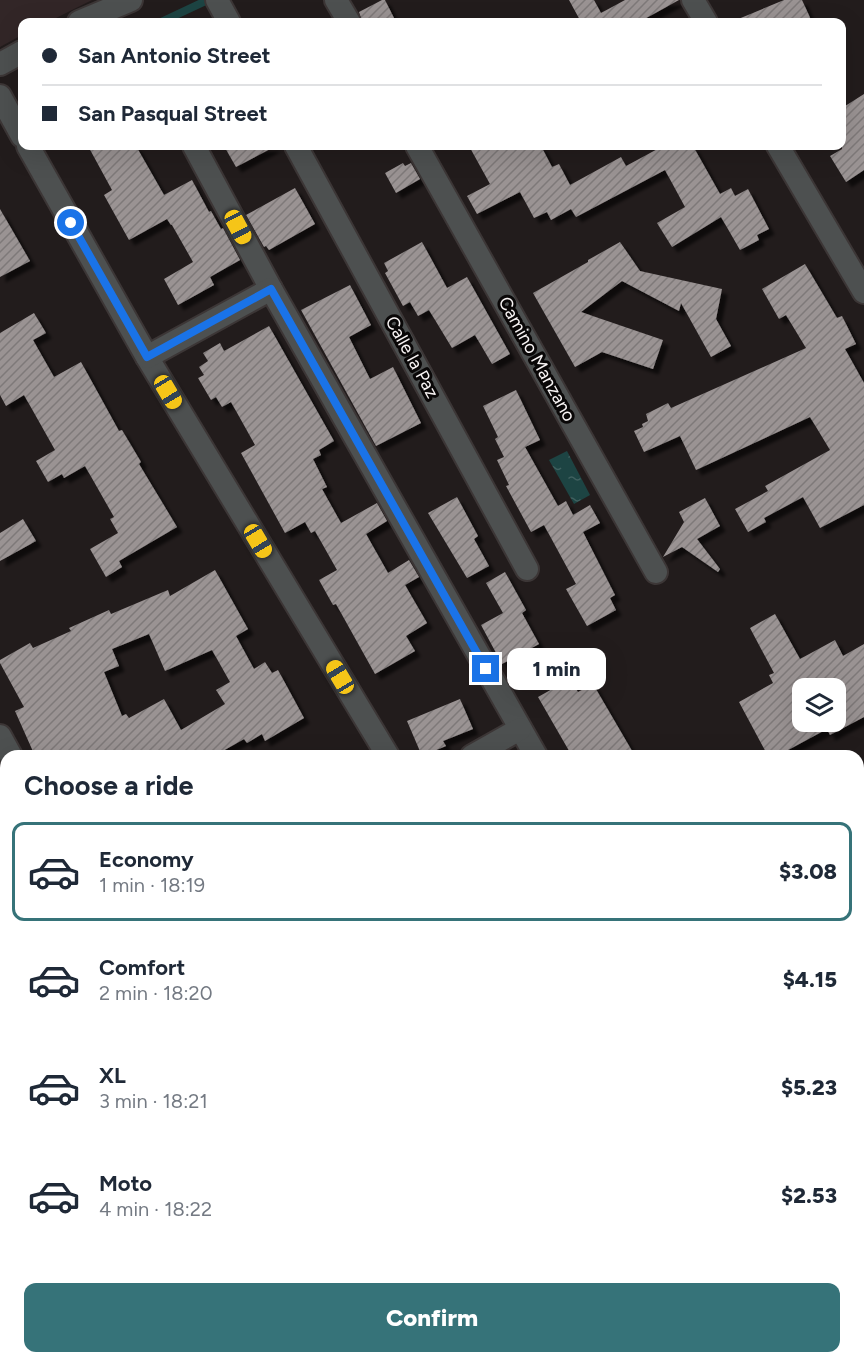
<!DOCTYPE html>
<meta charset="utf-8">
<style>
body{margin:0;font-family:Figtree,sans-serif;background:#f6f6f7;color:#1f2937;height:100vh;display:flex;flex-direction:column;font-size:22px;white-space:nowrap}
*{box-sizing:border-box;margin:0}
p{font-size:20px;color:#747a83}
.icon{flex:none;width:33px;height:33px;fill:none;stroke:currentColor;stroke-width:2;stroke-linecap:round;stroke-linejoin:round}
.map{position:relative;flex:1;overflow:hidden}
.side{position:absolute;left:0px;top:750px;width:864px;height:614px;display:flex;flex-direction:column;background:#fff;border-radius:18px 18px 0 0;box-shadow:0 6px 24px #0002}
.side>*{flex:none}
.hud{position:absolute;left:18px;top:18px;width:828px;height:132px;border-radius:12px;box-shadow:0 6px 24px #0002;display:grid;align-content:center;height:132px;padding:0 24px;background:#fff}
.fabs{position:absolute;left:792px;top:678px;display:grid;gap:12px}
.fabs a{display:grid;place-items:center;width:54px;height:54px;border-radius:12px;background:#fff;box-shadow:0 6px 24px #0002;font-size:30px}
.end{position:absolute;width:27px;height:27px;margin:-14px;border:8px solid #1a73e8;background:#fff;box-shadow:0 0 0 3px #fff}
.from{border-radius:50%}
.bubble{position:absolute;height:42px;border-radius:12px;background:#fff;box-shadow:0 6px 24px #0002;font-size:20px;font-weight:800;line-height:42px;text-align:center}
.car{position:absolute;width:18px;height:36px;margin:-18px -9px;border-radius:8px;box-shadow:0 0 4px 2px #0007;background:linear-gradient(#f5c518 24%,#345 0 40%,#f5c518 0 76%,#345 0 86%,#f5c518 0)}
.hud b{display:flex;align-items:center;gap:21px;height:57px;font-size:22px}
.hud b+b{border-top:2px solid #e0e1e3}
.hud i{width:15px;height:15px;background:#1f2937}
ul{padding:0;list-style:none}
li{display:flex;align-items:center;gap:18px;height:99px;margin:0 12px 9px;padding:0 12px;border:3px solid transparent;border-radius:12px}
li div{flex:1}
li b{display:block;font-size:22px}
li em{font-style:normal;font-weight:800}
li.current{border-color:#367379}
li>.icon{width:54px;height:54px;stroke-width:1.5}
h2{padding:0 24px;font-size:27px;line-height:72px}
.button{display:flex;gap:12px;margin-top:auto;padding:12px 24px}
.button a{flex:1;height:69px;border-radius:12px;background:#367379;color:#fff;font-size:24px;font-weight:800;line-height:69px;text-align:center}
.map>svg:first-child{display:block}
.built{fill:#322627}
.water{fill:url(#water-ripples)}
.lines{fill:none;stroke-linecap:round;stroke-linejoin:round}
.stream{stroke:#1d4443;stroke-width:8}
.building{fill:url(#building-hatch);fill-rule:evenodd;filter:url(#shadow)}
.street-casing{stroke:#3c3636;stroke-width:26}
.street{stroke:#4d5050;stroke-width:22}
.route{stroke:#1a73e8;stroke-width:8}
.labels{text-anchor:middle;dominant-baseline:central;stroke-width:6;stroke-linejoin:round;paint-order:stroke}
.street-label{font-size:18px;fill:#f8f4f4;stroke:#090707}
</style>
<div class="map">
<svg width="864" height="1363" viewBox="0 0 864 1363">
<defs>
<pattern id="water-ripples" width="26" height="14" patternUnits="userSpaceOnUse" patternTransform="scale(1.5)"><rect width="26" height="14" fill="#1d4443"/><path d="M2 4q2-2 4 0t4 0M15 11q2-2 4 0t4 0" fill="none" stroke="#3f605f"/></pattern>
<pattern id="building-hatch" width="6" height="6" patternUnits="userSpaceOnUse" patternTransform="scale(1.5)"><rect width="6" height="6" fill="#9a9393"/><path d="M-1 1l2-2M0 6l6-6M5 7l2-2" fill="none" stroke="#7e7979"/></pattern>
<filter id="shadow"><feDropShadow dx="5.5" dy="5.5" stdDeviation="1.5" flood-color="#0009"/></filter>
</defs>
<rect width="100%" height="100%" fill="#221c1c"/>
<g class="built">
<path d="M0 0H92L48 22H22V35L0 47Z"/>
<path d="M6 976V1093L0 1105V978Z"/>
</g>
<path class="water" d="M567 451 590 495 574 504 549 460Z"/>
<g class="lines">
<path class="stream" d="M161 22 208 0"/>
</g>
<g class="building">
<path d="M382 0H385L396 22H362L359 12Z"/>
<path d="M569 0H594L601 13 625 0H679L639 22H581Z"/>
<path d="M784 0H802L812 22H731Z"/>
<path d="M864 94V170L846 182 830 156 842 149V108Z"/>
<path d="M88 146H136L164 195 192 180 209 212 211 211 221 229 223 228 240 260 210 277 214 285 178 305 164 279 193 262 172 225H171L167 219 129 240 104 195 112 190Z"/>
<path d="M224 146H276L236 167Z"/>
<path d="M469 146H541L552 167 559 164 570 185 621 157 626 166 663 146H693L720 194 731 188 735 196 748 189 769 229 757 235 759 240 740 250 721 217 672 247 657 223 685 207 665 170 576 217 571 209 551 220 547 212 534 218 520 192 477 214 467 196 490 184Z"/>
<path d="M403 163 405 166 411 163 420 179 396 193 385 173Z"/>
<path d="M295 188 315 224 269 250 266 246 264 247 246 215Z"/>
<path d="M0 209 30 261 0 277Z"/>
<path d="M422 242 447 288 467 277 510 354 492 364 475 335 452 348 429 310 418 316 410 302 403 306 385 273 388 271 384 263Z"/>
<path d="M620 242 640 271 722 289 716 319 731 346 711 357 681 303 679 311 622 281 581 312 663 340 653 369 602 352 575 367 533 293 588 262V260Z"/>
<path d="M805 264 837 318 842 316 856 344 845 349 864 383V505L820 528 803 497 764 518 766 522 748 532 735 509 768 491 765 486 830 450 810 417 696 470 680 436 644 452 634 431 643 427 642 424 648 421 646 414 668 403 671 408 806 348 786 315 779 319 762 289Z"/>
<path d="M350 285 371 325 349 337 370 379 393 367 421 423 376 446 301 310Z"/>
<path d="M34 313 46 333 33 340 54 377 81 362 119 431 122 430 141 462 139 464 177 527 119 561 122 567 106 577 90 549 118 533 110 519 114 517 85 466 64 478 62 474 48 482 36 461 55 450 24 395 6 406 0 395V333Z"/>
<path d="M269 326 334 441 319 450 321 455 313 459 327 487 322 489 341 523 377 503 387 521 366 534 388 573 409 560 419 577 405 585 427 623 406 636 415 651 375 674 336 604 333 605 319 580 337 570 315 531 311 533 305 522 285 533 241 453 255 445 231 402 222 407 216 397 211 400 198 378 204 375 199 367 208 361 203 353 220 343 224 351Z"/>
<path d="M516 390 540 440 525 447 558 506 566 501 573 515 590 505 600 523 583 532 615 595 610 598 616 610 587 626 566 589 576 584 544 525 531 532 506 486 509 485 497 460 504 457 495 439 498 437 483 406Z"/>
<path d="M457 497 478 536 474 539 489 566 467 578 428 513Z"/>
<path d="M705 498 720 526 697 539 720 569 718 572 682 547 663 557 684 522 679 512Z"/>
<path d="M23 519 36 541 0 561V533Z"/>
<path d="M215 570 248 629 236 636 254 669 265 662 272 673 278 670 304 718 265 741 262 734 247 743 244 739 214 756H35L15 711 24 707 0 663V660L30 643 33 648 71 631 69 628 109 610 111 614 168 590 170 596ZM149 634 165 671 212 650 230 682 216 690 225 704 181 730 164 699 129 718 126 714 122 716 104 672 119 666 112 649Z"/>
<path d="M505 572 526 610 522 613 539 644 502 664 481 625 503 613 486 583Z"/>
<path d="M775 614 800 659 835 640 843 656 864 644V717L830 735 827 729 777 756H768L739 702 773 683 769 675 774 673 750 628ZM802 688H836V722H802Z"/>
<path d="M570 679 578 692 593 684 635 756H572L538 697Z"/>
<path d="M460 699 473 729 443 741 446 746 422 756 407 721Z"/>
</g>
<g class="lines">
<g class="street-casing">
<g id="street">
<path d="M217 0 229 22"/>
<path d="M336 0 349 22"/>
<path d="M693 0 706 22"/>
<path d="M79 22 131 0"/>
<path d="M0 64 22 52"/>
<path d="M0 96 22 136"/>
<path d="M28 146 147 357 388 756"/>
<path d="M194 146 271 289 536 756"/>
<path d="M296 146 527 569"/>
<path d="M417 146 656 572"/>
<path d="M778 146 864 292"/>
<path d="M147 357 271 289"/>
<path d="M0 736 11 756"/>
<path d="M472 756 520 729"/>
<path d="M0 1221 6 1219"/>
<path d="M0 1245 6 1251"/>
<path d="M107 1358 112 1363"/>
</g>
</g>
<use href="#street" class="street"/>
</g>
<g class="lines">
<path class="route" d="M71 223 147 357 271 289 486 669"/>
</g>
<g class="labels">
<g class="street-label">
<text transform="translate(412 357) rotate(61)">Calle la Paz</text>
<text transform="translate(537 359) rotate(61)">Camino Manzano</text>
</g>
</g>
</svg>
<div class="fabs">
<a><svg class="icon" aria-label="layers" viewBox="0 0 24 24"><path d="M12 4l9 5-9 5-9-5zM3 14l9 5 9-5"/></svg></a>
</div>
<i class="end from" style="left:71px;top:223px"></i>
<i class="end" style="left:486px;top:669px"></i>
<div class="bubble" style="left:507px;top:648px;width:99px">1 min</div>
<i class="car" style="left:238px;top:227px;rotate:152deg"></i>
<i class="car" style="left:168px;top:392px;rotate:149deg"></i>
<i class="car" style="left:258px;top:541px;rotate:149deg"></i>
<i class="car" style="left:340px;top:677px;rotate:329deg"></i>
<div class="hud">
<b><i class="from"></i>San Antonio Street</b>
<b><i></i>San Pasqual Street</b>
</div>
<section class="side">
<h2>Choose a ride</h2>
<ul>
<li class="current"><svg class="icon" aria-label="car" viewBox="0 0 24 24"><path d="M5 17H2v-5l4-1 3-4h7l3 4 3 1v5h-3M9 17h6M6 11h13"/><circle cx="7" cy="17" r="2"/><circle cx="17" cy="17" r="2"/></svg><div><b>Economy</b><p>1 min · 18:19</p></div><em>$3.08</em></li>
<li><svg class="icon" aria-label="car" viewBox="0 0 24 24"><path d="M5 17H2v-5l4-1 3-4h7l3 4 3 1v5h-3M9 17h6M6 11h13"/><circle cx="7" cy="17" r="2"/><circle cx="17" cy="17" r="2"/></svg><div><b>Comfort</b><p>2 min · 18:20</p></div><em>$4.15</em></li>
<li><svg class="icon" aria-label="car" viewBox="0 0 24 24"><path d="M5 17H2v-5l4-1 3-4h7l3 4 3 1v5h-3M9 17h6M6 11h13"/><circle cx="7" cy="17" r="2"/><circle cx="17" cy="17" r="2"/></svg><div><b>XL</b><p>3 min · 18:21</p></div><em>$5.23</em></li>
<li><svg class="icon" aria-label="car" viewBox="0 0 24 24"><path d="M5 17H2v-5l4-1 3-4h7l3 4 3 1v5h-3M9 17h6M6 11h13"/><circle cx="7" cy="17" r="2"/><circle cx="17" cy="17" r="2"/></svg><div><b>Moto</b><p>4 min · 18:22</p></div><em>$2.53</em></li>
</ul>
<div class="button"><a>Confirm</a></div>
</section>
</div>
